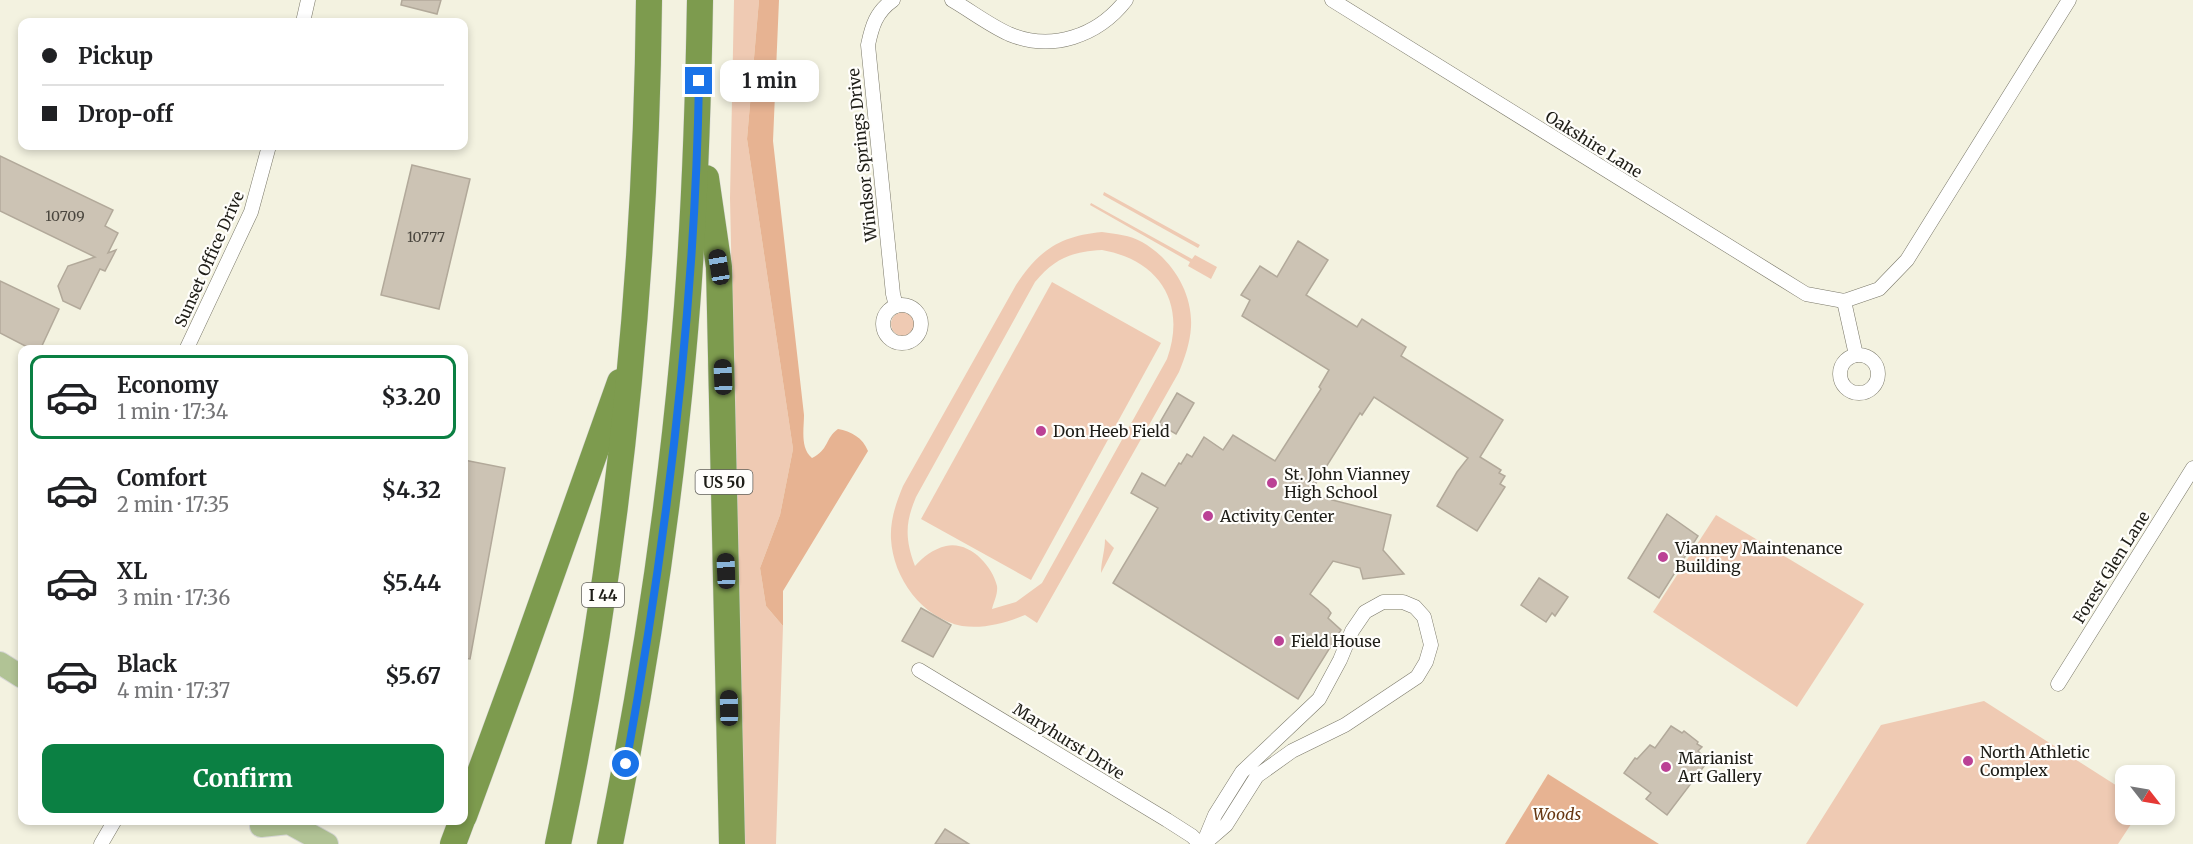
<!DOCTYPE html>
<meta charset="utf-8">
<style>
body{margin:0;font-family:Merriweather,serif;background:#f6f6f6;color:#202124;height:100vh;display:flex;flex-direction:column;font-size:22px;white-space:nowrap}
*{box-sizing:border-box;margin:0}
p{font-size:20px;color:#757577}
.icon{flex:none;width:33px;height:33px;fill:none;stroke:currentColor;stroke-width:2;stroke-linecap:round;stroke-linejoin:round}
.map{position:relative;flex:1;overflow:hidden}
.details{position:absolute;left:18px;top:345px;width:450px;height:480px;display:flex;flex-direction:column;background:#fff;border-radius:12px;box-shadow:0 3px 9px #0003}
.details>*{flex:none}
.guide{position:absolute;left:18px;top:18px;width:450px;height:132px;border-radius:12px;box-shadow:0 3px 9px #0003;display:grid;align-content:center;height:132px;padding:0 24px;background:#fff}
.needle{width:39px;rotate:121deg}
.buttons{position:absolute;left:2115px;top:765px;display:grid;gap:12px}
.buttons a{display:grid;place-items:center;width:60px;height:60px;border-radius:12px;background:#fff;box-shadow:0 3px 9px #0003;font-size:30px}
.end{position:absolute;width:27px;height:27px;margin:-14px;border:8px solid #1a73e8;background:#fff;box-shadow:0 0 0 3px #fff}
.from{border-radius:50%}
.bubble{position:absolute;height:42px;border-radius:12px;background:#fff;box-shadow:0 3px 9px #0003;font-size:20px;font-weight:700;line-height:42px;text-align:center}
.car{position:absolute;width:18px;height:36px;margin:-18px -9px;border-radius:8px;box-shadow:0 0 4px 2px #0007;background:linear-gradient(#222 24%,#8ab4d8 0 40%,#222 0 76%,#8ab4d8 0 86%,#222 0)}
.guide b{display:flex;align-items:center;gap:21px;height:57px;font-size:22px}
.guide b+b{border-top:2px solid #e0e0e0}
.guide i{width:15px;height:15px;background:#202124}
ul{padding:10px 0 0;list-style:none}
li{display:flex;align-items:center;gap:18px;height:84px;margin:0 12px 9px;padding:0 12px;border:3px solid transparent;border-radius:12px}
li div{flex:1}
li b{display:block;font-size:22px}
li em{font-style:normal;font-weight:700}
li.current{border-color:#0b8043}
li>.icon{width:54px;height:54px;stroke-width:1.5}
.button{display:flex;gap:12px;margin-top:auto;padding:12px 24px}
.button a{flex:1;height:69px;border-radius:12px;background:#0b8043;color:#fff;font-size:24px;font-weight:700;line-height:69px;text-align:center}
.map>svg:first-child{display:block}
.green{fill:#efcab3;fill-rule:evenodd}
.forest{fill:#e7b392}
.building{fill:#ccc3b4;stroke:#b2a99a;stroke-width:1.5}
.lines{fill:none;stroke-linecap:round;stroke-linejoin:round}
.minor-casing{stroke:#7a7869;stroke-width:15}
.primary-casing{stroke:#d6d6d5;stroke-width:24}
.motorway-casing{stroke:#d6d6d5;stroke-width:27}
.minor{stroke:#fff;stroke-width:14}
.primary{stroke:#b1c395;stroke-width:22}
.motorway{stroke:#7d9b4e;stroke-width:26}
.route{stroke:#1a73e8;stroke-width:8}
.poi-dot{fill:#bb4195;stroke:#fffefb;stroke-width:2}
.labels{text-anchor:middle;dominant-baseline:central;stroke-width:4.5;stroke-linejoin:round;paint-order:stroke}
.number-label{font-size:14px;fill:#4a463e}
.shield{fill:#fffefb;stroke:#62605b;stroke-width:1.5}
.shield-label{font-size:15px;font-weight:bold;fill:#1e1d17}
.street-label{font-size:16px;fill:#1e1d17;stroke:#fffefb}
.poi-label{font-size:16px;fill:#1e1d17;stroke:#fffefb;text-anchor:start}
.park-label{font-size:16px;font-style:italic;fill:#663611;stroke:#fffefb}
</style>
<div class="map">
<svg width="2193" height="844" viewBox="0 0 2193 844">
<rect width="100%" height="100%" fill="#f3f2e0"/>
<g class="green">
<path d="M734 0H759L747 139 793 449 780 515 760 568 766 606 783 626 776 844H744L730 198Z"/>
<path d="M1104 192 1200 245 1198 248 1103 195Z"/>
<path d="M1091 203 1192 259 1195 255 1217 267 1211 279 1188 266 1190 262 1090 205Z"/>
<path d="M1102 232C1116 234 1130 235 1142 242 1172 259 1193 293 1191 327 1190 343 1185 357 1179 372L1037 623 1025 615C1005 623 984 629 962 626 922 618 893 578 891 539 890 520 896 503 903 486L1016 285C1039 250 1060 236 1102 232ZM1102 250C1159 260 1187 303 1167 359L1042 583 1016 602 992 609C994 601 998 594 997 586 992 565 969 541 946 546 933 549 923 557 915 566 905 539 905 523 916 497L1035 282C1055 258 1071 252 1102 250Z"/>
<path d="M1052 282 1161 343 1031 580 921 519Z"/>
<circle cx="903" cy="324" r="12"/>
<path d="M1716 515 1864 604 1797 707 1653 612Z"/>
<path d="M1105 539 1114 548 1101 573C1101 561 1105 551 1105 539Z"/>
<path d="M1984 701 2125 791 2126 814 2137 815 2118 844H1806L1881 725Z"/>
</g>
<g class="forest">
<path d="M759 0H779L773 141 804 415C804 429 800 448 812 458 829 450 825 438 838 429 851 431 863 438 868 451L783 591V626L766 606 760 568 780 515 793 449 747 139Z"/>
<path d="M1548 774 1659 844H1505Z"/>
</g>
<g class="building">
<path d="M402 0H441L437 14 401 5Z"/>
<path d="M0 156 113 210 105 226 118 233 108 253 116 250 105 271 100 269 80 309 63 301 58 286 68 266 95 257 0 211Z"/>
<path d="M412 165 470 179 439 309 381 295Z"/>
<path d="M1298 241 1328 260 1306 295 1357 327 1362 319 1406 347 1401 356 1503 420 1480 457 1501 470 1499 473 1505 476 1500 484 1505 487 1477 531 1437 506 1457 472 1468 458 1374 397 1362 415 1360 413 1309 494 1391 515 1383 550 1404 574 1363 579 1360 568 1333 561 1310 594 1328 609 1331 613 1328 618 1341 630 1298 699 1113 583 1158 508 1131 493 1142 473 1165 486 1179 463 1181 464 1187 454 1192 457 1204 437 1223 450 1233 435 1275 461 1321 389 1319 387 1329 370 1242 316 1250 300 1241 295 1260 266 1277 277Z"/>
<path d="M0 281 59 309 40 350H33L0 333Z"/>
<path d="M1177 393 1194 403 1176 434 1159 424Z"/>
<path d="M464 460 505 468 470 659 464 658Z"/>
<path d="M1667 514 1698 536 1659 598 1628 578Z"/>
<path d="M1539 578 1568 597 1555 616 1552 613 1546 622 1521 605Z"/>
<path d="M921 608 951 625 933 657 902 641Z"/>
<path d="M1671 726 1682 733 1684 731 1698 742 1697 744 1702 747 1698 751 1708 761 1667 815 1646 799 1651 793 1624 773 1635 758 1637 759 1650 745 1655 748Z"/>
<path d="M945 829 969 844H935Z"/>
</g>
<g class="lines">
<g class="minor-casing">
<g id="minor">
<path d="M893 0C876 12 872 26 868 45L893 294 896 306"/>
<path d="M952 0C971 11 989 25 1009 34 1052 52 1098 36 1126 0"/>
<path d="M1332 0 1806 294 1844 301 1879 289 1907 260 2069 0"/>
<path d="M303 22 308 0"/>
<path d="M1844 301 1856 355"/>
<circle cx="902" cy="324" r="19"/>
<path d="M186 350 251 212 269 146"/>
<circle cx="1859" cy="374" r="19"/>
<path d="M919 670 1167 820 1192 836 1200 844"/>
<path d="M2058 684 2193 468"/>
<path d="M101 844 115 820"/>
<path d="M1203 844 1215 815 1242 772 1319 699 1340 660 1352 631 1365 612 1383 602H1403L1415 607 1424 617 1431 645 1426 662 1417 677 1345 725 1292 751 1257 776 1226 825 1204 844"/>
</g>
</g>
<g class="primary-casing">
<g id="primary">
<path d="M0 663 22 677"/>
<path d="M261 826 289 823 327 844"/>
</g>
</g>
<g class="motorway-casing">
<g id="motorway">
<path d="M706 178 719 267 732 844"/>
<path d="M464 816 519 666 620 382"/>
<path d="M453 844 462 820"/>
<path d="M558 844C617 566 646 284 649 0"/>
<path d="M610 844C643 682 668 519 683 354 694 236 698 118 700 0"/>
</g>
</g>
<use href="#minor" class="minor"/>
<use href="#primary" class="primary"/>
<use href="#motorway" class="motorway"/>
</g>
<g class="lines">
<path class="route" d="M626 764C667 539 695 310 699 81"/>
</g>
<g class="poi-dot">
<circle cx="1041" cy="431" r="6"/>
<circle cx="1272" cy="483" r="6"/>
<circle cx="1208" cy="516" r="6"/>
<circle cx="1663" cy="557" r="6"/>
<circle cx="1279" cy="641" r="6"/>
<circle cx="1968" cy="761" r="6"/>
<circle cx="1666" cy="767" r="6"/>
</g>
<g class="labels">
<g class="number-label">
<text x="65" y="216">10709</text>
<text x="426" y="237">10777</text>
</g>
<g class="shield">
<rect x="695.5" y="470" width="57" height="24" rx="4.5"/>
<rect x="582" y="583" width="42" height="24" rx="4.5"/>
</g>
<g class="shield-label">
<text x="724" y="482">US 50</text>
<text x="603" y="595">I 44</text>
</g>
<g class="street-label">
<text transform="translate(1594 144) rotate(32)">Oakshire Lane</text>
<text transform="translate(862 155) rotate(-96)">Windsor Springs Drive</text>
<text transform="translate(209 259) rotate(-66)">Sunset Office Drive</text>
<text transform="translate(2111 567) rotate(-58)">Forest Glen Lane</text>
<text transform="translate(1069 741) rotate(32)">Maryhurst Drive</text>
</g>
<g class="poi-label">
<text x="1053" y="431">Don Heeb Field</text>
<text x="1284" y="474">St. John Vianney<tspan x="1284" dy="18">High School</tspan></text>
<text x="1220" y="516">Activity Center</text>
<text x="1675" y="548">Vianney Maintenance<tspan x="1675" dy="18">Building</tspan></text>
<text x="1291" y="641">Field House</text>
<text x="1980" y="752">North Athletic<tspan x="1980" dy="18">Complex</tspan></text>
<text x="1678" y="758">Marianist<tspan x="1678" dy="18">Art Gallery</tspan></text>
</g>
<g class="park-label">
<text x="1557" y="814">Woods</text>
</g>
</g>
</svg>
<div class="buttons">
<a><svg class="needle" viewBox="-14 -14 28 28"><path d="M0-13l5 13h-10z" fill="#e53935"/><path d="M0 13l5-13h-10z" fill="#757577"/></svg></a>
</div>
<i class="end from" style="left:626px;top:764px"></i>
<i class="end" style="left:699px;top:81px"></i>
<div class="bubble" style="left:720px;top:60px;width:99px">1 min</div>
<i class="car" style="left:719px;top:267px;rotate:351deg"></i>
<i class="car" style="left:723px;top:377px;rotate:358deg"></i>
<i class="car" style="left:726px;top:571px;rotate:358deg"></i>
<i class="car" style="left:729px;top:708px;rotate:359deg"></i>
<div class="guide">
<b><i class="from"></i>Pickup</b>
<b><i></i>Drop-off</b>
</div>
<section class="details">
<ul>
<li class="current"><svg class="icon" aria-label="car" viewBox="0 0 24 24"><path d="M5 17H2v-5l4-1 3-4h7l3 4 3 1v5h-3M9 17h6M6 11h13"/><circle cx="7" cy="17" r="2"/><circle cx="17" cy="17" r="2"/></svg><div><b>Economy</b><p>1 min · 17:34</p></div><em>$3.20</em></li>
<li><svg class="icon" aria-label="car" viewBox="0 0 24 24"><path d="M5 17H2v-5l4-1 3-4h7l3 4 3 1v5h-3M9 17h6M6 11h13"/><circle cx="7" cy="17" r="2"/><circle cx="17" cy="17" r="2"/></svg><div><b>Comfort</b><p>2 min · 17:35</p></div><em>$4.32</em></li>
<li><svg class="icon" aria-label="car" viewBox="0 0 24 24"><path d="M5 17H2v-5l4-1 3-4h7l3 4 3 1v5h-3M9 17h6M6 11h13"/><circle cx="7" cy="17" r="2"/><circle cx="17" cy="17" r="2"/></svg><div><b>XL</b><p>3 min · 17:36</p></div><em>$5.44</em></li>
<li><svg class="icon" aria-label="car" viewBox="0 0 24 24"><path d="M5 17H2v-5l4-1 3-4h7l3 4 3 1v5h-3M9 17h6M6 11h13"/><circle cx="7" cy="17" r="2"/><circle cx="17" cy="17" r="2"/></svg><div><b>Black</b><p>4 min · 17:37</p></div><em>$5.67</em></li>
</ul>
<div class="button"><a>Confirm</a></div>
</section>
</div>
